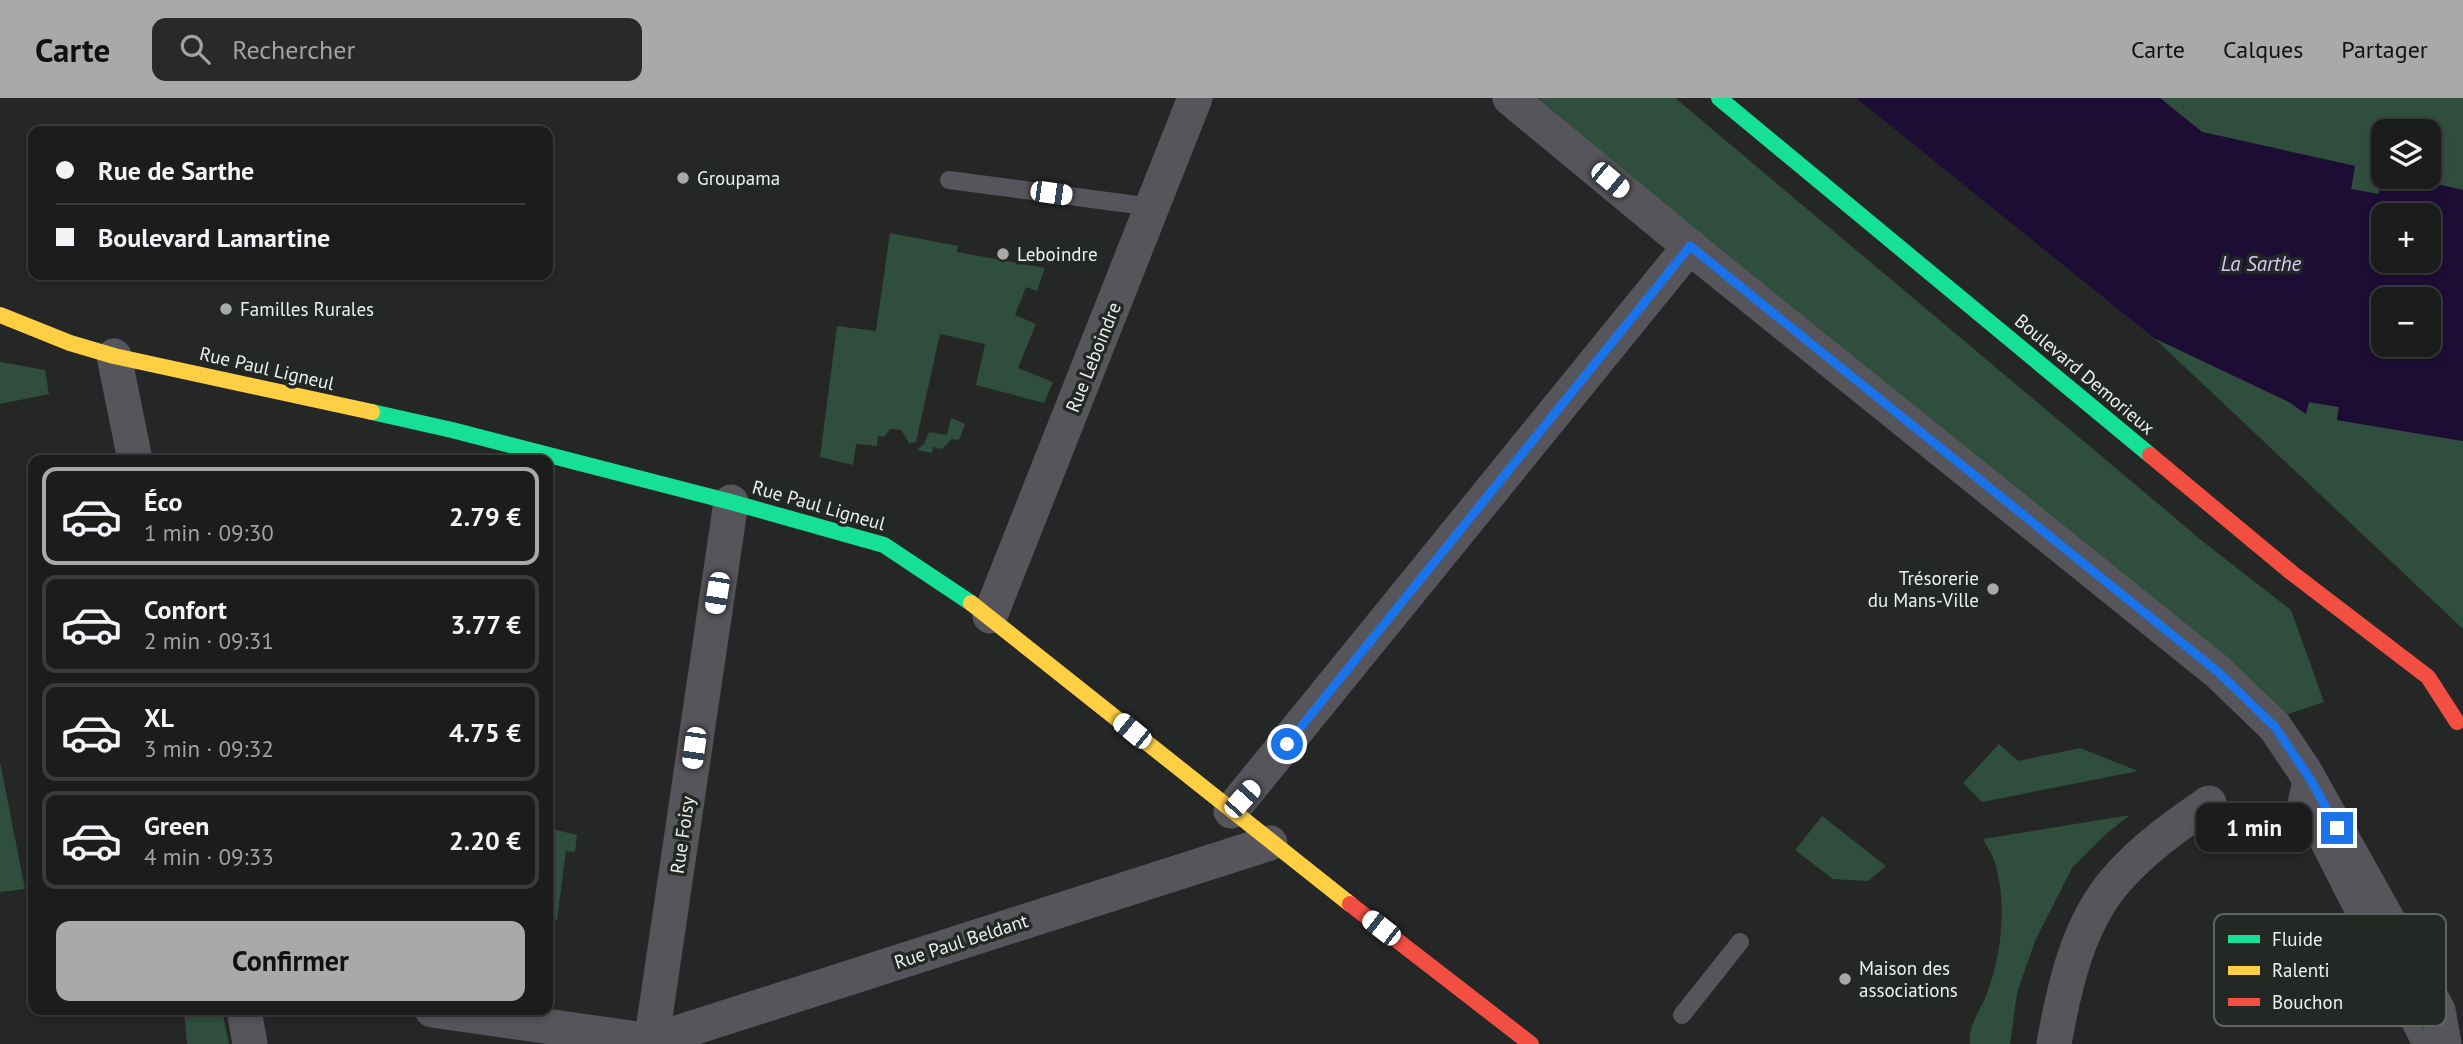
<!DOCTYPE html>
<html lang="fr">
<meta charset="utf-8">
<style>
body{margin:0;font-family:"PT Sans",sans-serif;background:#282a29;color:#f1f3f6;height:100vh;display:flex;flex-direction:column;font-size:26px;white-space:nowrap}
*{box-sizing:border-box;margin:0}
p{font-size:23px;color:#a0a2a3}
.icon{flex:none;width:38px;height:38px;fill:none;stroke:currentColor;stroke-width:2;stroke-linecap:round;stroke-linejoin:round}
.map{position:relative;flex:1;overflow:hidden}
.drawer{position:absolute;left:28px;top:357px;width:525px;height:560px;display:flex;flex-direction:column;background:#1b1d1c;border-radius:14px;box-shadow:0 4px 10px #0003,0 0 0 2px #393b3b}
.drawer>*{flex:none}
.guide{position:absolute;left:28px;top:28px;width:525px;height:154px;border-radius:14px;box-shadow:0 4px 10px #0003,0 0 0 2px #393b3b;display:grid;align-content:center;height:154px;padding:0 28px;background:#1b1d1c}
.fabs{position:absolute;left:2371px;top:21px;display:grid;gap:14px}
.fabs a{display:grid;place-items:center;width:70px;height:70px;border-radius:14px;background:#1b1d1c;box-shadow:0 4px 10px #0003,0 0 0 2px #393b3b;font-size:35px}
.end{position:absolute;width:32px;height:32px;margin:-16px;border:9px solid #1a73e8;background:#fff;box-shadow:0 0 0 4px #fff}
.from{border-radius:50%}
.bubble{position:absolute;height:49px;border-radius:14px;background:#1b1d1c;box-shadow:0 4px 10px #0003,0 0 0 2px #393b3b;font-size:23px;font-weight:700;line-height:49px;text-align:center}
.car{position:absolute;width:21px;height:42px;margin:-21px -10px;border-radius:9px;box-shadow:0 0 5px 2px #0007;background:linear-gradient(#fff 24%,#345 0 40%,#fff 0 76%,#345 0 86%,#fff 0)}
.guide b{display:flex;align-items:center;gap:24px;height:66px;font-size:26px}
.guide b+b{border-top:2px solid #393b3b}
.guide i{width:18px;height:18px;background:#f1f3f6}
ul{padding:12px 0 0;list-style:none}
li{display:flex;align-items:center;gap:21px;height:98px;margin:0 14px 10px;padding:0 14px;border:4px solid #393b3b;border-radius:14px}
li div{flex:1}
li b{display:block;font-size:26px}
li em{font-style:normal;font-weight:700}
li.on{border-color:#a7aaa8}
li>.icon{width:63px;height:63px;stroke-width:1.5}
.action{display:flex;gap:14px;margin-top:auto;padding:14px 28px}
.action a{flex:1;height:80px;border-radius:14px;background:#a7aaa8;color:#111;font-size:28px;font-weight:700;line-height:80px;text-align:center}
header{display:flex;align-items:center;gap:42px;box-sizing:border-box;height:98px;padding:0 35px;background:#a7aaa8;color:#111}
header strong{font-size:33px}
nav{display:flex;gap:38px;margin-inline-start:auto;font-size:24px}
.search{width:490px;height:63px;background:#282a29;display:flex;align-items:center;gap:18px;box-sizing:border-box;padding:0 24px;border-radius:14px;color:#a0a2a3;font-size:26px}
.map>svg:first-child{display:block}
.green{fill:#304e3e}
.water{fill:#1d0d35;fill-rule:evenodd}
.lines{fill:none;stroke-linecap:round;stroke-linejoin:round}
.lane{stroke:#56555b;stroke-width:18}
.street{stroke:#56555b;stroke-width:35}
.fast{stroke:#16e098;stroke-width:16}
.slow{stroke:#ffcf43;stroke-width:16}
.jam{stroke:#f24e42;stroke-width:16}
.route{stroke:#1a73e8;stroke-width:9}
.poi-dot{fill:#a7aaa8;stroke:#232825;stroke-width:2.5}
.labels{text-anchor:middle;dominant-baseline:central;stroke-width:7;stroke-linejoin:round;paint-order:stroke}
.poi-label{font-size:19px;fill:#edf0ee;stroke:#232825;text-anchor:start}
.street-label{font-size:19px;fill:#edf0ee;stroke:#232825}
.water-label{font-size:21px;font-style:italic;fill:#d6c9f9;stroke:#232825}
.key{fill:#232825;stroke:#606461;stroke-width:2}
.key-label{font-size:19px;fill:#edf0ee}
</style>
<header>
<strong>Carte</strong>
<div class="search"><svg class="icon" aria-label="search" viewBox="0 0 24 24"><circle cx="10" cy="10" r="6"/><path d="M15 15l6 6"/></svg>Rechercher</div>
<nav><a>Carte</a><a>Calques</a><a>Partager</a></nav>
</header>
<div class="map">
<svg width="2463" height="946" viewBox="0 0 2463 946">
<rect width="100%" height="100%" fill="#242725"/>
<g class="green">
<path d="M1538 0H1675L2206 446 2291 512 2324 604 2282 618 1836 252Z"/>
<path d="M2160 0H2463V92L2404 79H2429V33H2384L2383 74 2379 97 2351 91 2355 68 2202 34Z"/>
<path d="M890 135 958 148 957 154 1045 170 1037 193 1026 189 1015 217 1036 226 1018 270 1053 284 1044 305 976 287 985 246 940 236 916 344 909 345 901 332 890 331 884 339 878 338 877 348 856 346 853 367 820 359 837 228 876 233Z"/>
<path d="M2154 240 2289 304 2305 315 2308 304 2339 309 2337 322 2463 343V531Z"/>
<path d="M0 264 45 272 49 296 0 306Z"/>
<path d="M951 320 965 326 959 342 952 341 942 351 933 349 932 355 917 352 924 346 929 334 947 337Z"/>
<path d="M1999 646 2018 663 2080 650 2138 673 1982 704 1963 685Z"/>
<path d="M0 664 25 791 0 794Z"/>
<path d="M2130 717 2106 736 2072 770 2035 843 2017 895 2010 946H1970C1968 926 1981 912 1987 895 2002 856 2007 805 1995 765 1993 757 1987 749 1983 741Z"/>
<path d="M1822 718 1886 768 1868 783 1833 781 1795 752Z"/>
<path d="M548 730 577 737 575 754 566 753 557 822 548 821Z"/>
<path d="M184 912H222L229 946H187Z"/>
</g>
<path class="water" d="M1856 0H2160L2202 34 2355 68 2351 91 2379 96 2383 74 2384 79H2404L2463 92V343L2337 322 2339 309 2309 304 2306 316 2289 304 2154 240ZM2384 117H2429V163H2384ZM2384 201H2429V247H2384Z"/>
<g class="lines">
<g class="lane">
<path d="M949 82 1152 109"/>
<path d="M2303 676 2297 702 2421 946"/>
<path d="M1682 917 1740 844"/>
</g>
<g class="street">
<path d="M1510 0 1707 163 2218 574 2275 629 2304 672 2438 912 2444 946"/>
<path d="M114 258 135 362"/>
<path d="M990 518 1195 0"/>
<path d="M1231 713 1690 148"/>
<path d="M244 912 250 946"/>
<path d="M432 912 652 943 1270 745"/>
<path d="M651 946 731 404"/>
<path d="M2054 946C2064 889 2078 825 2117 781 2143 751 2177 727 2209 705"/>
</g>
<g class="fast">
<path d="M1719 0 2150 357"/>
<path d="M372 314 452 332 731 404 884 447 971 505"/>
</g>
<g class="slow">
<path d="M0 217 70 245 114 258 372 314"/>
<path d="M971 505 1350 806"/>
</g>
<g class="jam">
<path d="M2150 357 2292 475 2428 579 2457 624"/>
<path d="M1350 806 1531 946"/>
</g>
</g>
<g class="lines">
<path class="route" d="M1287 646 1690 148 2218 574 2275 629 2312 684 2337 730"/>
</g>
<g class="poi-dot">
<circle cx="683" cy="80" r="7"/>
<circle cx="1003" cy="156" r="7"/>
<circle cx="226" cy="211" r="7"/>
<circle cx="1993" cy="491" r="7"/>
<circle cx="1845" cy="881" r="7"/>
</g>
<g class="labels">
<g class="poi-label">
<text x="697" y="80">Groupama</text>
<text x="1017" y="156">Leboindre</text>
<text x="240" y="211">Familles Rurales</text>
<text x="1979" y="480" text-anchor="end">Trésorerie<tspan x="1979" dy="22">du Mans-Ville</tspan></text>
<text x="1859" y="870">Maison des<tspan x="1859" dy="22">associations</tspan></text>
</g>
<g class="street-label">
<text transform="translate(1093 259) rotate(-68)">Rue Leboindre</text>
<text transform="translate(267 270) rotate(13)">Rue Paul Ligneul</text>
<text transform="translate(2085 276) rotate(40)">Boulevard Demorieux</text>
<text transform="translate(819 407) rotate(16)">Rue Paul Ligneul</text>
<text transform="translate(682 737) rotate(-82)">Rue Foisy</text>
<text transform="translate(961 843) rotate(-18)">Rue Paul Beldant</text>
</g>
<g class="water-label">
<text x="2261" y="165">La Sarthe</text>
</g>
</g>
<rect x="2214" y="816" width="232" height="112" rx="10" class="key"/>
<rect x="2228" y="837" width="32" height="8" fill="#16e098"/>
<rect x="2228" y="868" width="32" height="9" fill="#ffcf43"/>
<rect x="2228" y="900" width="32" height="8" fill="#f24e42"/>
<g class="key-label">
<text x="2272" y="848">Fluide</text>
<text x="2272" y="879">Ralenti</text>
<text x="2272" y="911">Bouchon</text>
</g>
</svg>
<div class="fabs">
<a><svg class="icon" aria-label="layers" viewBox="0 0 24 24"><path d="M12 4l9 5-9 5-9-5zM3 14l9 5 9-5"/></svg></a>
<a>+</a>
<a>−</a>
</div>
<i class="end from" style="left:1287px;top:646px"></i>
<i class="end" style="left:2337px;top:730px"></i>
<div class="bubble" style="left:2196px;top:705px;width:116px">1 min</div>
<i class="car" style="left:1610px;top:82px;rotate:130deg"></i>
<i class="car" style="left:1051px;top:95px;rotate:98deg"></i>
<i class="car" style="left:717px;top:495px;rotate:189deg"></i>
<i class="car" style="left:1132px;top:633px;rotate:309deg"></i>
<i class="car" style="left:694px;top:650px;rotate:188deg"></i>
<i class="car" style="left:1242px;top:701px;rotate:42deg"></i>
<i class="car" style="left:1381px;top:830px;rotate:308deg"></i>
<div class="guide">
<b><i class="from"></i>Rue de Sarthe</b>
<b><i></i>Boulevard Lamartine</b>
</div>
<section class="drawer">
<ul>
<li class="on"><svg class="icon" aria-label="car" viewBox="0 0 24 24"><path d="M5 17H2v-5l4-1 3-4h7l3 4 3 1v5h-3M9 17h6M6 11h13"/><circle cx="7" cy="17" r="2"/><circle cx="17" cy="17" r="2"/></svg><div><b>Éco</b><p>1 min · 09:30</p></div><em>2.79 €</em></li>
<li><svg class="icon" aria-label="car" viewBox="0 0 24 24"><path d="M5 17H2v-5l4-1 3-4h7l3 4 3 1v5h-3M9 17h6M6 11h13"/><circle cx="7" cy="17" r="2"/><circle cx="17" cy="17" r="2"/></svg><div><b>Confort</b><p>2 min · 09:31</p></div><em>3.77 €</em></li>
<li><svg class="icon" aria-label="car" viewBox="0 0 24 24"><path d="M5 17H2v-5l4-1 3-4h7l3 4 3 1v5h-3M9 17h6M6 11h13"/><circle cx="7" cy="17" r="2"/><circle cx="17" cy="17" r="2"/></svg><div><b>XL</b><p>3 min · 09:32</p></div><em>4.75 €</em></li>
<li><svg class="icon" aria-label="car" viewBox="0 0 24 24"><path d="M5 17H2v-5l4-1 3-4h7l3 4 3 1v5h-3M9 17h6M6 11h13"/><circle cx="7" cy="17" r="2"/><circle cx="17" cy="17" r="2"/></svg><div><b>Green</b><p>4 min · 09:33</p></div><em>2.20 €</em></li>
</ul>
<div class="action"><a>Confirmer</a></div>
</section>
</div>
